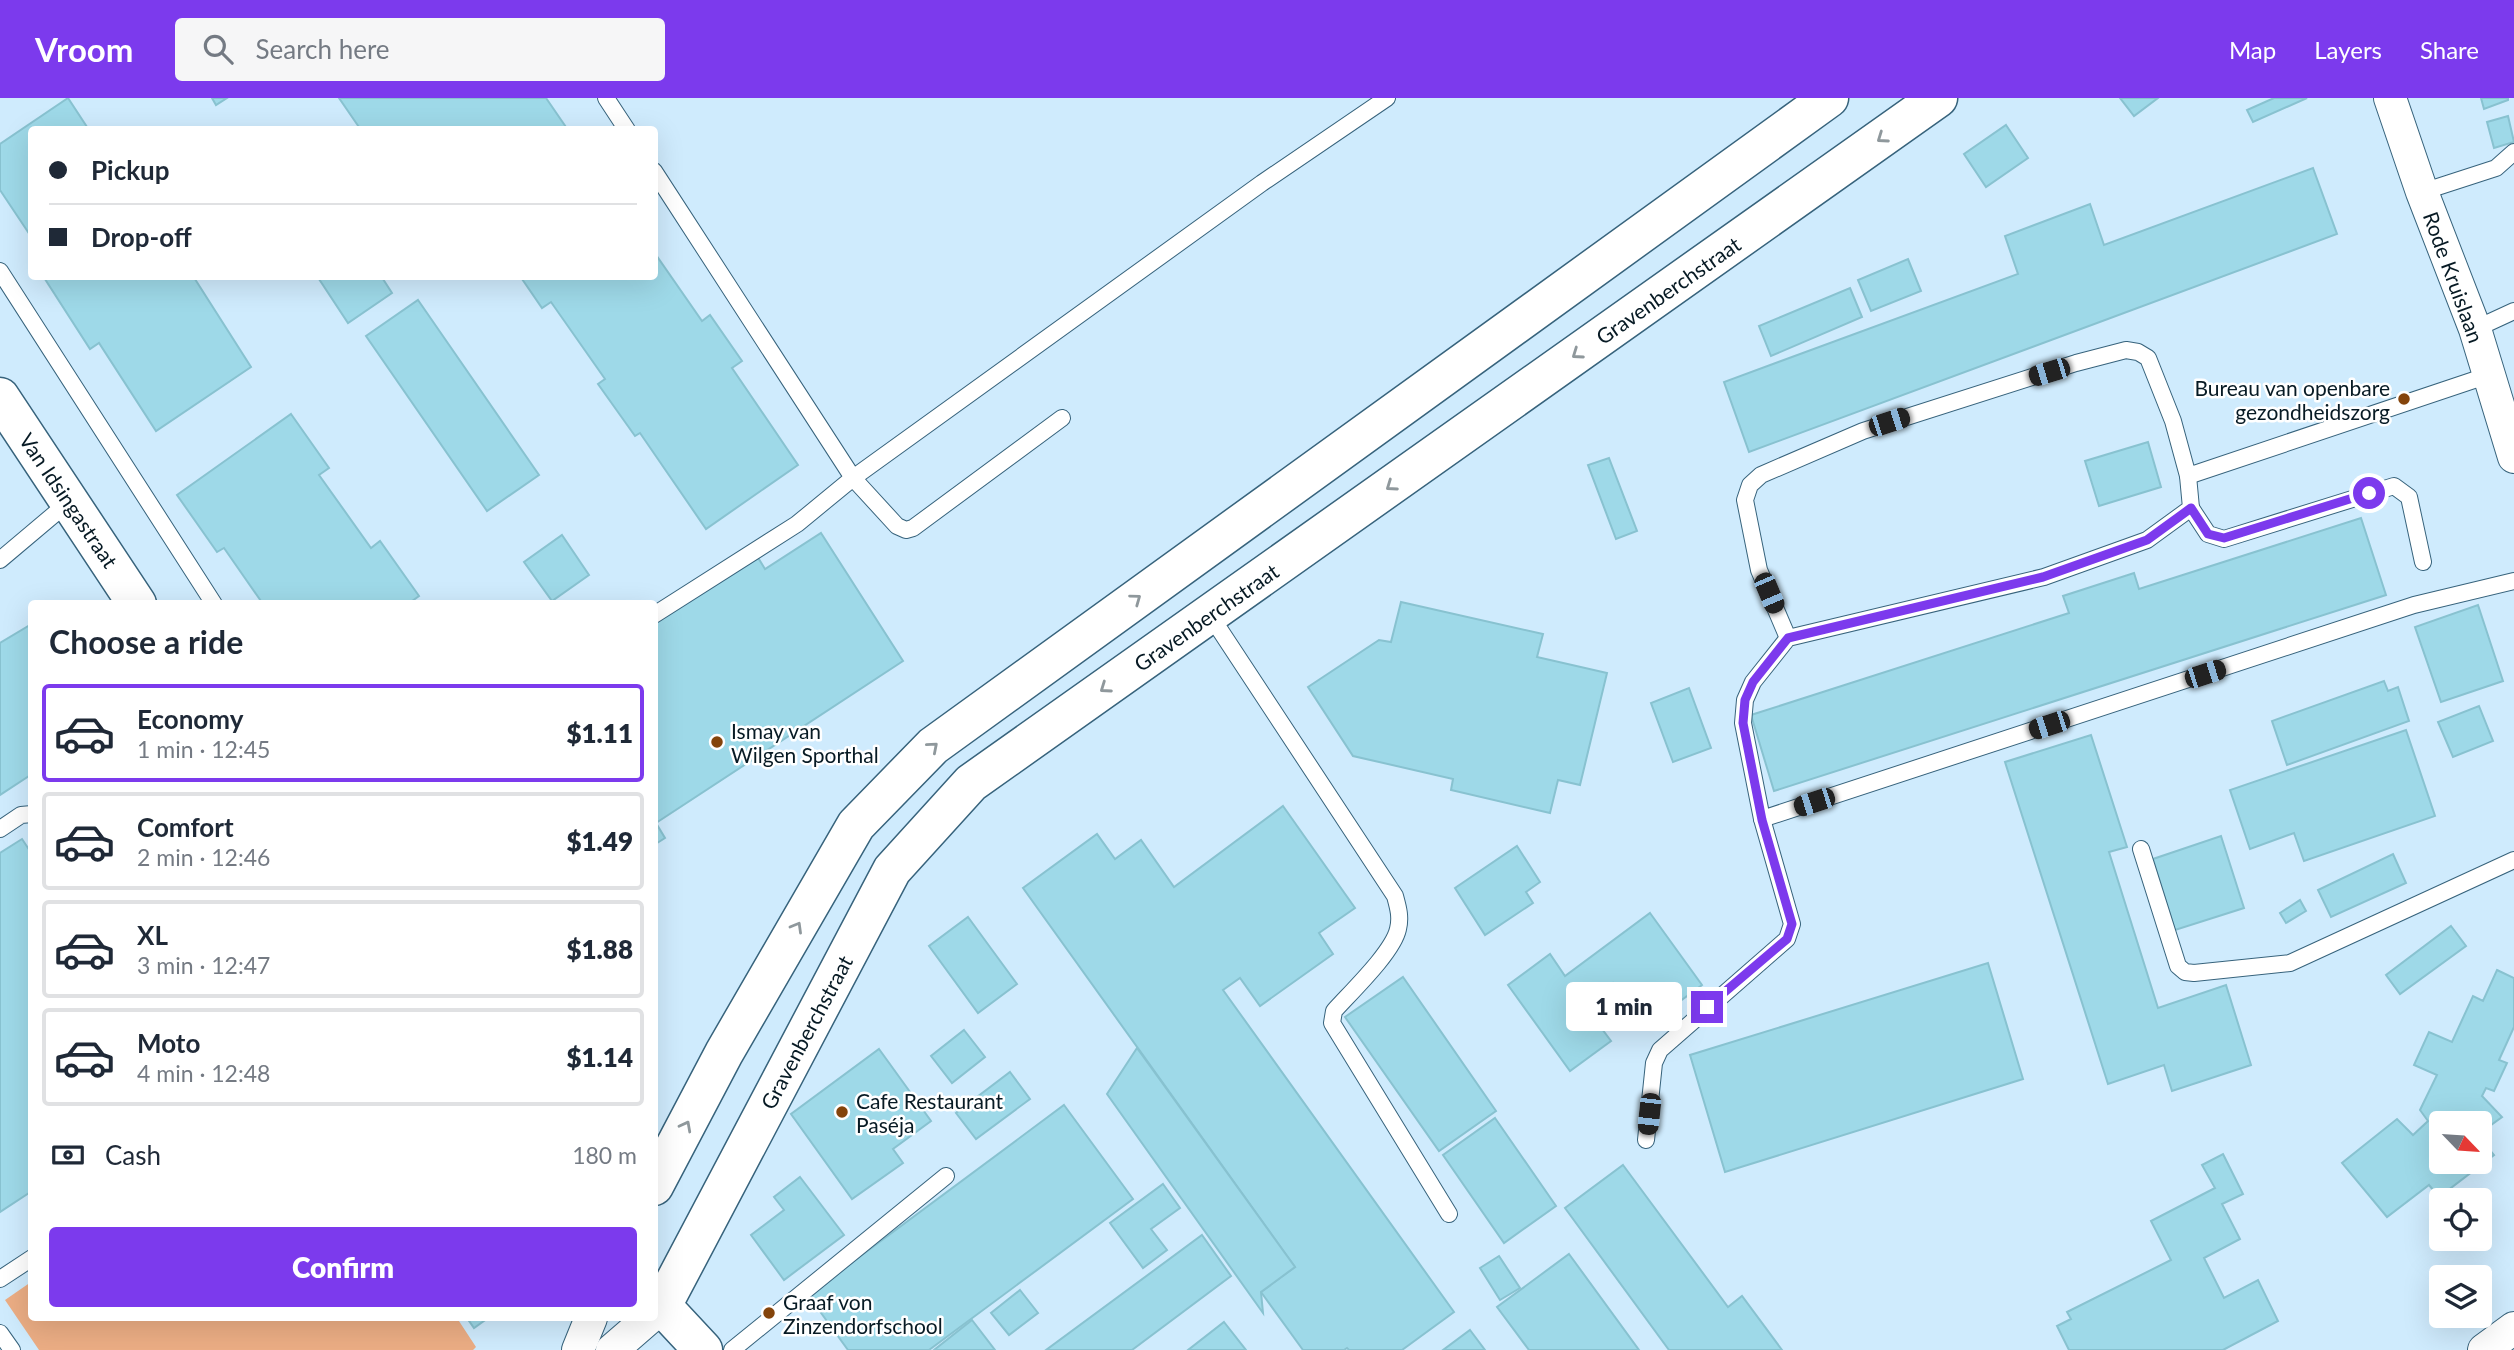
<!DOCTYPE html>
<meta charset="utf-8">
<style>
body{margin:0;font-family:Lato,sans-serif;background:#f6f6f7;color:#1f2937;height:100vh;display:flex;flex-direction:column;font-size:26px;white-space:nowrap}
*{box-sizing:border-box;margin:0}
p{font-size:23px;color:#747a83}
.icon{flex:none;width:38px;height:38px;fill:none;stroke:currentColor;stroke-width:2;stroke-linecap:round;stroke-linejoin:round}
.map{position:relative;flex:1;overflow:hidden}
.panel{position:absolute;left:28px;top:502px;width:630px;height:721px;display:flex;flex-direction:column;background:#fff;border-radius:7px;box-shadow:0 7px 28px #0002}
.panel>*{flex:none}
.top-card{position:absolute;left:28px;top:28px;width:630px;height:154px;border-radius:7px;box-shadow:0 7px 28px #0002;display:grid;align-content:center;height:154px;padding:0 21px;background:#fff}
.needle{width:46px;rotate:115deg}
.controls{position:absolute;left:2429px;top:1013px;display:grid;gap:14px}
.controls a{display:grid;place-items:center;width:63px;height:63px;border-radius:7px;background:#fff;box-shadow:0 7px 28px #0002;font-size:35px}
.end{position:absolute;width:32px;height:32px;margin:-16px;border:9px solid #7c3aed;background:#fff;box-shadow:0 0 0 4px #fff}
.from{border-radius:50%}
.bubble{position:absolute;height:49px;border-radius:7px;background:#fff;box-shadow:0 7px 28px #0002;font-size:23px;font-weight:800;line-height:49px;text-align:center}
.car{position:absolute;width:21px;height:42px;margin:-21px -10px;border-radius:9px;box-shadow:0 0 5px 2px #0007;background:linear-gradient(#222 24%,#8ab4d8 0 40%,#222 0 76%,#8ab4d8 0 86%,#222 0)}
.top-card b{display:flex;align-items:center;gap:24px;height:66px;font-size:26px}
.top-card b+b{border-top:2px solid #e0e1e3}
.top-card i{width:18px;height:18px;background:#1f2937}
ul{padding:0;list-style:none}
li{display:flex;align-items:center;gap:21px;height:98px;margin:0 14px 10px;padding:0 7px;border:4px solid #e0e1e3;border-radius:7px}
li div{flex:1}
li b{display:block;font-size:26px}
li em{font-style:normal;font-weight:800}
li.on{border-color:#7c3aed}
li>.icon{width:63px;height:63px;stroke-width:1.5}
h2{padding:0 21px;font-size:32px;line-height:84px}
.pay{display:flex;align-items:center;gap:18px;height:77px;padding:0 21px;font-size:26px}
.pay p{margin-inline-start:auto}
.action{display:flex;gap:14px;margin-top:auto;padding:14px 21px}
.action a{flex:1;height:80px;border-radius:7px;background:#7c3aed;color:#fff;font-size:28px;font-weight:800;line-height:80px;text-align:center}
header{display:flex;align-items:center;gap:42px;box-sizing:border-box;height:98px;padding:0 35px;background:#7c3aed;color:#fff}
header strong{font-size:33px}
nav{display:flex;gap:38px;margin-inline-start:auto;font-size:24px}
.search{width:490px;height:63px;background:#f6f6f7;display:flex;align-items:center;gap:18px;box-sizing:border-box;padding:0 24px;border-radius:7px;color:#747a83;font-size:26px}
.map>svg:first-child{display:block}
.green{fill:#ebad84}
.building{fill:#9ed9e8;stroke:#88c2d0;stroke-width:2}
.lines{fill:none;stroke-linecap:round;stroke-linejoin:round}
.service-casing{stroke:#37637c;stroke-width:18}
.minor-casing{stroke:#37637c;stroke-width:34}
.tertiary-casing{stroke:#37637c;stroke-width:41}
.secondary-casing{stroke:#37637c;stroke-width:41}
.service{stroke:#fff;stroke-width:16}
.minor{stroke:#fff;stroke-width:32}
.tertiary{stroke:#fff;stroke-width:38}
.secondary{stroke:#fff;stroke-width:38}
.oneway{stroke:#8f989c}
.route{stroke:#7c3aed;stroke-width:9}
.poi-dot{fill:#84440b;stroke:#fff;stroke-width:2.5}
.labels{text-anchor:middle;dominant-baseline:central;stroke-width:5;stroke-linejoin:round;paint-order:stroke}
.street-label{font-size:21px;fill:#071a24;stroke:#fff}
.poi-label{font-size:21px;fill:#071a24;stroke:#fff;text-anchor:start}
</style>
<header>
<strong>Vroom</strong>
<div class="search"><svg class="icon" aria-label="search" viewBox="0 0 24 24"><circle cx="10" cy="10" r="6"/><path d="M15 15l6 6"/></svg>Search here</div>
<nav><a>Map</a><a>Layers</a><a>Share</a></nav>
</header>
<div class="map">
<svg width="2514" height="1252" viewBox="0 0 2514 1252">
<rect width="100%" height="100%" fill="#cfebfd"/>
<path class="green" d="M31 1184 32 1220H457L476 1249 473 1252H39L5 1202Z"/>
<g class="building">
<path d="M68 0 89 32H32V140L0 92V46Z"/>
<path d="M212 0H227L216 7Z"/>
<path d="M339 0H546L568 32H361Z"/>
<path d="M2120 0H2158L2134 18Z"/>
<path d="M2274 0H2307L2253 24 2247 12Z"/>
<path d="M2481 0H2508V2L2484 11Z"/>
<path d="M2508 18 2514 44 2494 50 2487 24Z"/>
<path d="M2006 27 2028 60 1986 89 1964 56Z"/>
<path d="M2313 70 2337 136 1749 354 1724 284 2018 176 2005 138 2090 106 2104 147Z"/>
<path d="M654 154 702 223 710 217 742 263 732 270 798 367 706 431 640 335 635 338 598 286 605 281 551 204 542 210 520 178H654Z"/>
<path d="M1908 161 1921 193 1871 213 1858 182Z"/>
<path d="M43 178H193L251 269 156 333 99 245 90 251Z"/>
<path d="M317 178H381L392 195 348 225Z"/>
<path d="M1850 190 1862 219 1771 258 1759 228Z"/>
<path d="M418 202 539 377 487 413 366 238Z"/>
<path d="M291 316 329 370 319 377 371 450 380 443 419 498 408 506H263L224 450 217 454 177 397Z"/>
<path d="M2148 344 2161 389 2099 408 2085 363Z"/>
<path d="M1609 360 1637 433 1616 441 1588 367Z"/>
<path d="M2361 420 2386 497 1774 693 1751 617 2069 515 2063 498 2134 475 2139 491Z"/>
<path d="M821 435 903 563 656 725 665 740 654 747V525L757 458 765 471Z"/>
<path d="M562 437 589 477 552 503 524 464Z"/>
<path d="M1401 504 1543 536 1537 559 1607 575 1580 687 1558 682 1550 715 1451 692 1453 681 1353 658 1308 589 1379 542 1391 544Z"/>
<path d="M2478 507 2503 583 2441 604 2415 529Z"/>
<path d="M30 527 32 676 0 697V545Z"/>
<path d="M2384 583 2388 593 2398 589 2409 623 2287 667 2272 623Z"/>
<path d="M1689 590 1711 650 1673 664 1651 605Z"/>
<path d="M2479 608 2493 643 2453 659 2438 624Z"/>
<path d="M2406 632 2435 718 2304 763 2294 735 2250 751 2230 692Z"/>
<path d="M2091 637 2127 749 2109 754 2158 910 2226 887 2251 967 2172 993 2164 967 2108 986 2005 664Z"/>
<path d="M1283 708 1355 810 1319 835 1333 856 1260 908 1240 880 1223 892 1454 1214 1402 1252H1349L1347 1250 1344 1252H1303L1261 1194 1295 1169 1023 790 1097 736 1115 761 1141 742 1174 789Z"/>
<path d="M2221 738 2244 810 2175 832 2153 761Z"/>
<path d="M22 741 32 756V1093L0 1114V755Z"/>
<path d="M1517 748 1540 784 1526 794 1533 805 1485 837 1455 790Z"/>
<path d="M2393 756 2406 785 2331 819 2318 792Z"/>
<path d="M2300 802 2306 813 2286 825 2280 815Z"/>
<path d="M1650 815 1702 887 1645 929 1613 885 1584 907 1611 943 1570 973 1508 887 1550 856 1565 878Z"/>
<path d="M968 819 1017 886 978 915 929 848Z"/>
<path d="M2451 828 2466 848 2400 896 2386 877Z"/>
<path d="M1988 865 2023 981 1725 1074 1690 957Z"/>
<path d="M2497 872 2514 880V929L2499 962 2507 965 2494 993 2486 990 2482 998 2502 1019 2480 1035V1026H2441V1064H2480V1040L2494 1057 2439 1099 2429 1087 2387 1119 2342 1065 2397 1021 2413 1037 2428 1023 2420 1012 2437 977 2414 967 2429 934 2452 944 2473 898 2483 903Z"/>
<path d="M1403 879 1496 1013 1439 1053 1345 919Z"/>
<path d="M964 932 985 959 952 985 931 958Z"/>
<path d="M1137 950 1295 1169 1261 1194 1263 1215 1107 996Z"/>
<path d="M879 951 931 1023 893 1051 903 1065 852 1101 791 1016Z"/>
<path d="M1010 974 1030 1001 976 1041 956 1015Z"/>
<path d="M1064 1007 1133 1101 929 1252H848L808 1197Z"/>
<path d="M1495 1020 1556 1108 1504 1145 1443 1057Z"/>
<path d="M2223 1056 2243 1096 2222 1106 2240 1141 2204 1160 2224 1200 2258 1182 2278 1223 2223 1252H2069L2057 1228 2071 1221 2067 1214 2171 1162 2151 1123 2215 1090 2202 1067Z"/>
<path d="M1623 1067 1728 1209 1742 1198 1782 1252H1669L1565 1110Z"/>
<path d="M800 1079 844 1137 784 1182 751 1137 784 1112 774 1099Z"/>
<path d="M1163 1086 1180 1110 1151 1131 1167 1152 1143 1170 1110 1125Z"/>
<path d="M1202 1137 1231 1178 1132 1252H1046Z"/>
<path d="M1569 1156 1639 1252H1529L1497 1209Z"/>
<path d="M1499 1158 1520 1190 1500 1202 1480 1170Z"/>
<path d="M1020 1192 1038 1215 1009 1237 991 1215Z"/>
<path d="M467 1220H488L474 1230Z"/>
<path d="M972 1222 995 1252H934Z"/>
<path d="M1224 1224 1246 1252H1188Z"/>
<path d="M1470 1232 1485 1252H1443Z"/>
</g>
<g class="lines">
<g class="service-casing">
<g id="service">
<path d="M606 0 627 32"/>
<path d="M654 73 853 380 1262 85 1387 0"/>
<path d="M2422 94 2496 70 2514 54"/>
<path d="M0 173 214 506"/>
<path d="M2475 231 2514 213"/>
<path d="M2191 410 2208 436 2224 441 2394 388 2409 399 2423 464"/>
<path d="M0 462 70 403"/>
<path d="M654 517 797 426 853 380 897 428 906 432 913 430 1062 320"/>
<path d="M1210 517 1395 798C1398 809 1401 819 1398 831 1393 854 1352 893 1334 913L1332 925 1449 1116"/>
<path d="M1788 540 1759 472 1745 402 1750 387 1761 377 1863 333 2076 265 2126 252 2138 254 2148 260 2173 323 2188 378 2489 277"/>
<path d="M1762 721 2414 507 2514 483"/>
<path d="M0 731 21 717 32 716"/>
<path d="M2141 751 2178 868 2185 874 2194 875 2290 865 2514 762"/>
<path d="M1646 1042 1654 965 1660 952 1787 841 1792 826 1762 721 1743 625 1745 602 1753 584 1788 540 2044 479 2147 442 2191 410 2188 378"/>
<path d="M0 1181 32 1160"/>
<path d="M0 1235 12 1252"/>
<path d="M732 1252 946 1078"/>
</g>
</g>
<g class="minor-casing">
<g id="minor">
<path d="M2390 0 2422 94 2475 231 2514 359"/>
<path d="M578 1252 591 1220"/>
<path d="M612 1252 649 1220"/>
<path d="M2484 1252 2514 1230"/>
</g>
</g>
<g class="tertiary-casing">
<g id="tertiary">
<path d="M654 1088 724 955 856 727 933 648 1829 0"/>
<path d="M662 1208 892 772 971 685 1938 0"/>
</g>
</g>
<g class="secondary-casing">
<g id="secondary">
<path d="M0 299 137 506"/>
<path d="M654 1204 662 1208 703 1252"/>
</g>
</g>
<use href="#service" class="service"/>
<use href="#minor" class="minor"/>
<use href="#tertiary" class="tertiary"/>
<use href="#secondary" class="secondary"/>
</g>
<defs><path id="oneway-chevron" d="M-2-3.5L2.5 0L-2 3.5" fill="none" stroke-width="1.6" stroke-linecap="round" stroke-linejoin="round" transform="scale(1.75)"/></defs>
<g class="oneway">
<use href="#oneway-chevron" transform="translate(1882 40) rotate(145)"/>
<use href="#oneway-chevron" transform="translate(1577 256) rotate(145)"/>
<use href="#oneway-chevron" transform="translate(1391 388) rotate(145)"/>
<use href="#oneway-chevron" transform="translate(1136 501) rotate(-36)"/>
<use href="#oneway-chevron" transform="translate(1105 590) rotate(145)"/>
<use href="#oneway-chevron" transform="translate(933 649) rotate(-41)"/>
<use href="#oneway-chevron" transform="translate(797 829) rotate(-60)"/>
<use href="#oneway-chevron" transform="translate(686 1028) rotate(-62)"/>
</g>
<g class="lines">
<path class="route" d="M1707 909 1787 841 1792 826 1762 722 1743 625 1745 602 1753 584 1788 540 2043 479 2147 442 2191 410 2208 436 2224 440 2369 395"/>
</g>
<g class="poi-dot">
<circle cx="2404" cy="301" r="7"/>
<circle cx="717" cy="644" r="7"/>
<circle cx="842" cy="1014" r="7"/>
<circle cx="769" cy="1215" r="7"/>
</g>
<g class="labels">
<g class="street-label">
<text transform="translate(2454 179) rotate(70)">Rode Kruislaan</text>
<text transform="translate(1668 192) rotate(-35)">Gravenberchstraat</text>
<text transform="translate(69 402) rotate(56)">Van Idsingastraat</text>
<text transform="translate(1206 519) rotate(-35)">Gravenberchstraat</text>
<text transform="translate(806 934) rotate(-62)">Gravenberchstraat</text>
</g>
<g class="poi-label">
<text x="2390" y="289" text-anchor="end">Bureau van openbare<tspan x="2390" dy="24">gezondheidszorg</tspan></text>
<text x="731" y="632">Ismay van<tspan x="731" dy="24">Wilgen Sporthal</tspan></text>
<text x="856" y="1002">Cafe Restaurant<tspan x="856" dy="24">Paséja</tspan></text>
<text x="783" y="1203">Graaf von<tspan x="783" dy="24">Zinzendorfschool</tspan></text>
</g>
</g>
</svg>
<div class="controls">
<a><svg class="needle" viewBox="-14 -14 28 28"><path d="M0-13l5 13h-10z" fill="#e53935"/><path d="M0 13l5-13h-10z" fill="#747a83"/></svg></a>
<a><svg class="icon" aria-label="locate" viewBox="0 0 24 24"><circle cx="12" cy="12" r="6"/><path d="M12 2v4M12 18v4M2 12h4M18 12h4"/></svg></a>
<a><svg class="icon" aria-label="layers" viewBox="0 0 24 24"><path d="M12 4l9 5-9 5-9-5zM3 14l9 5 9-5"/></svg></a>
</div>
<i class="end from" style="left:2369px;top:395px"></i>
<i class="end" style="left:1707px;top:909px"></i>
<div class="bubble" style="left:1566px;top:884px;width:116px">1 min</div>
<i class="car" style="left:2049px;top:274px;rotate:253deg"></i>
<i class="car" style="left:1889px;top:324px;rotate:72deg"></i>
<i class="car" style="left:1769px;top:495px;rotate:157deg"></i>
<i class="car" style="left:2205px;top:576px;rotate:72deg"></i>
<i class="car" style="left:2049px;top:627px;rotate:252deg"></i>
<i class="car" style="left:1814px;top:704px;rotate:252deg"></i>
<i class="car" style="left:1649px;top:1016px;rotate:186deg"></i>
<div class="top-card">
<b><i class="from"></i>Pickup</b>
<b><i></i>Drop-off</b>
</div>
<section class="panel">
<h2>Choose a ride</h2>
<ul>
<li class="on"><svg class="icon" aria-label="car" viewBox="0 0 24 24"><path d="M5 17H2v-5l4-1 3-4h7l3 4 3 1v5h-3M9 17h6M6 11h13"/><circle cx="7" cy="17" r="2"/><circle cx="17" cy="17" r="2"/></svg><div><b>Economy</b><p>1 min · 12:45</p></div><em>$1.11</em></li>
<li><svg class="icon" aria-label="car" viewBox="0 0 24 24"><path d="M5 17H2v-5l4-1 3-4h7l3 4 3 1v5h-3M9 17h6M6 11h13"/><circle cx="7" cy="17" r="2"/><circle cx="17" cy="17" r="2"/></svg><div><b>Comfort</b><p>2 min · 12:46</p></div><em>$1.49</em></li>
<li><svg class="icon" aria-label="car" viewBox="0 0 24 24"><path d="M5 17H2v-5l4-1 3-4h7l3 4 3 1v5h-3M9 17h6M6 11h13"/><circle cx="7" cy="17" r="2"/><circle cx="17" cy="17" r="2"/></svg><div><b>XL</b><p>3 min · 12:47</p></div><em>$1.88</em></li>
<li><svg class="icon" aria-label="car" viewBox="0 0 24 24"><path d="M5 17H2v-5l4-1 3-4h7l3 4 3 1v5h-3M9 17h6M6 11h13"/><circle cx="7" cy="17" r="2"/><circle cx="17" cy="17" r="2"/></svg><div><b>Moto</b><p>4 min · 12:48</p></div><em>$1.14</em></li>
</ul>
<div class="pay"><svg class="icon" aria-label="cash" viewBox="0 0 24 24"><path d="M3 7h18v10H3z"/><circle cx="12" cy="12" r="2"/></svg>Cash<p>180 m</p></div>
<div class="action"><a>Confirm</a></div>
</section>
</div>
